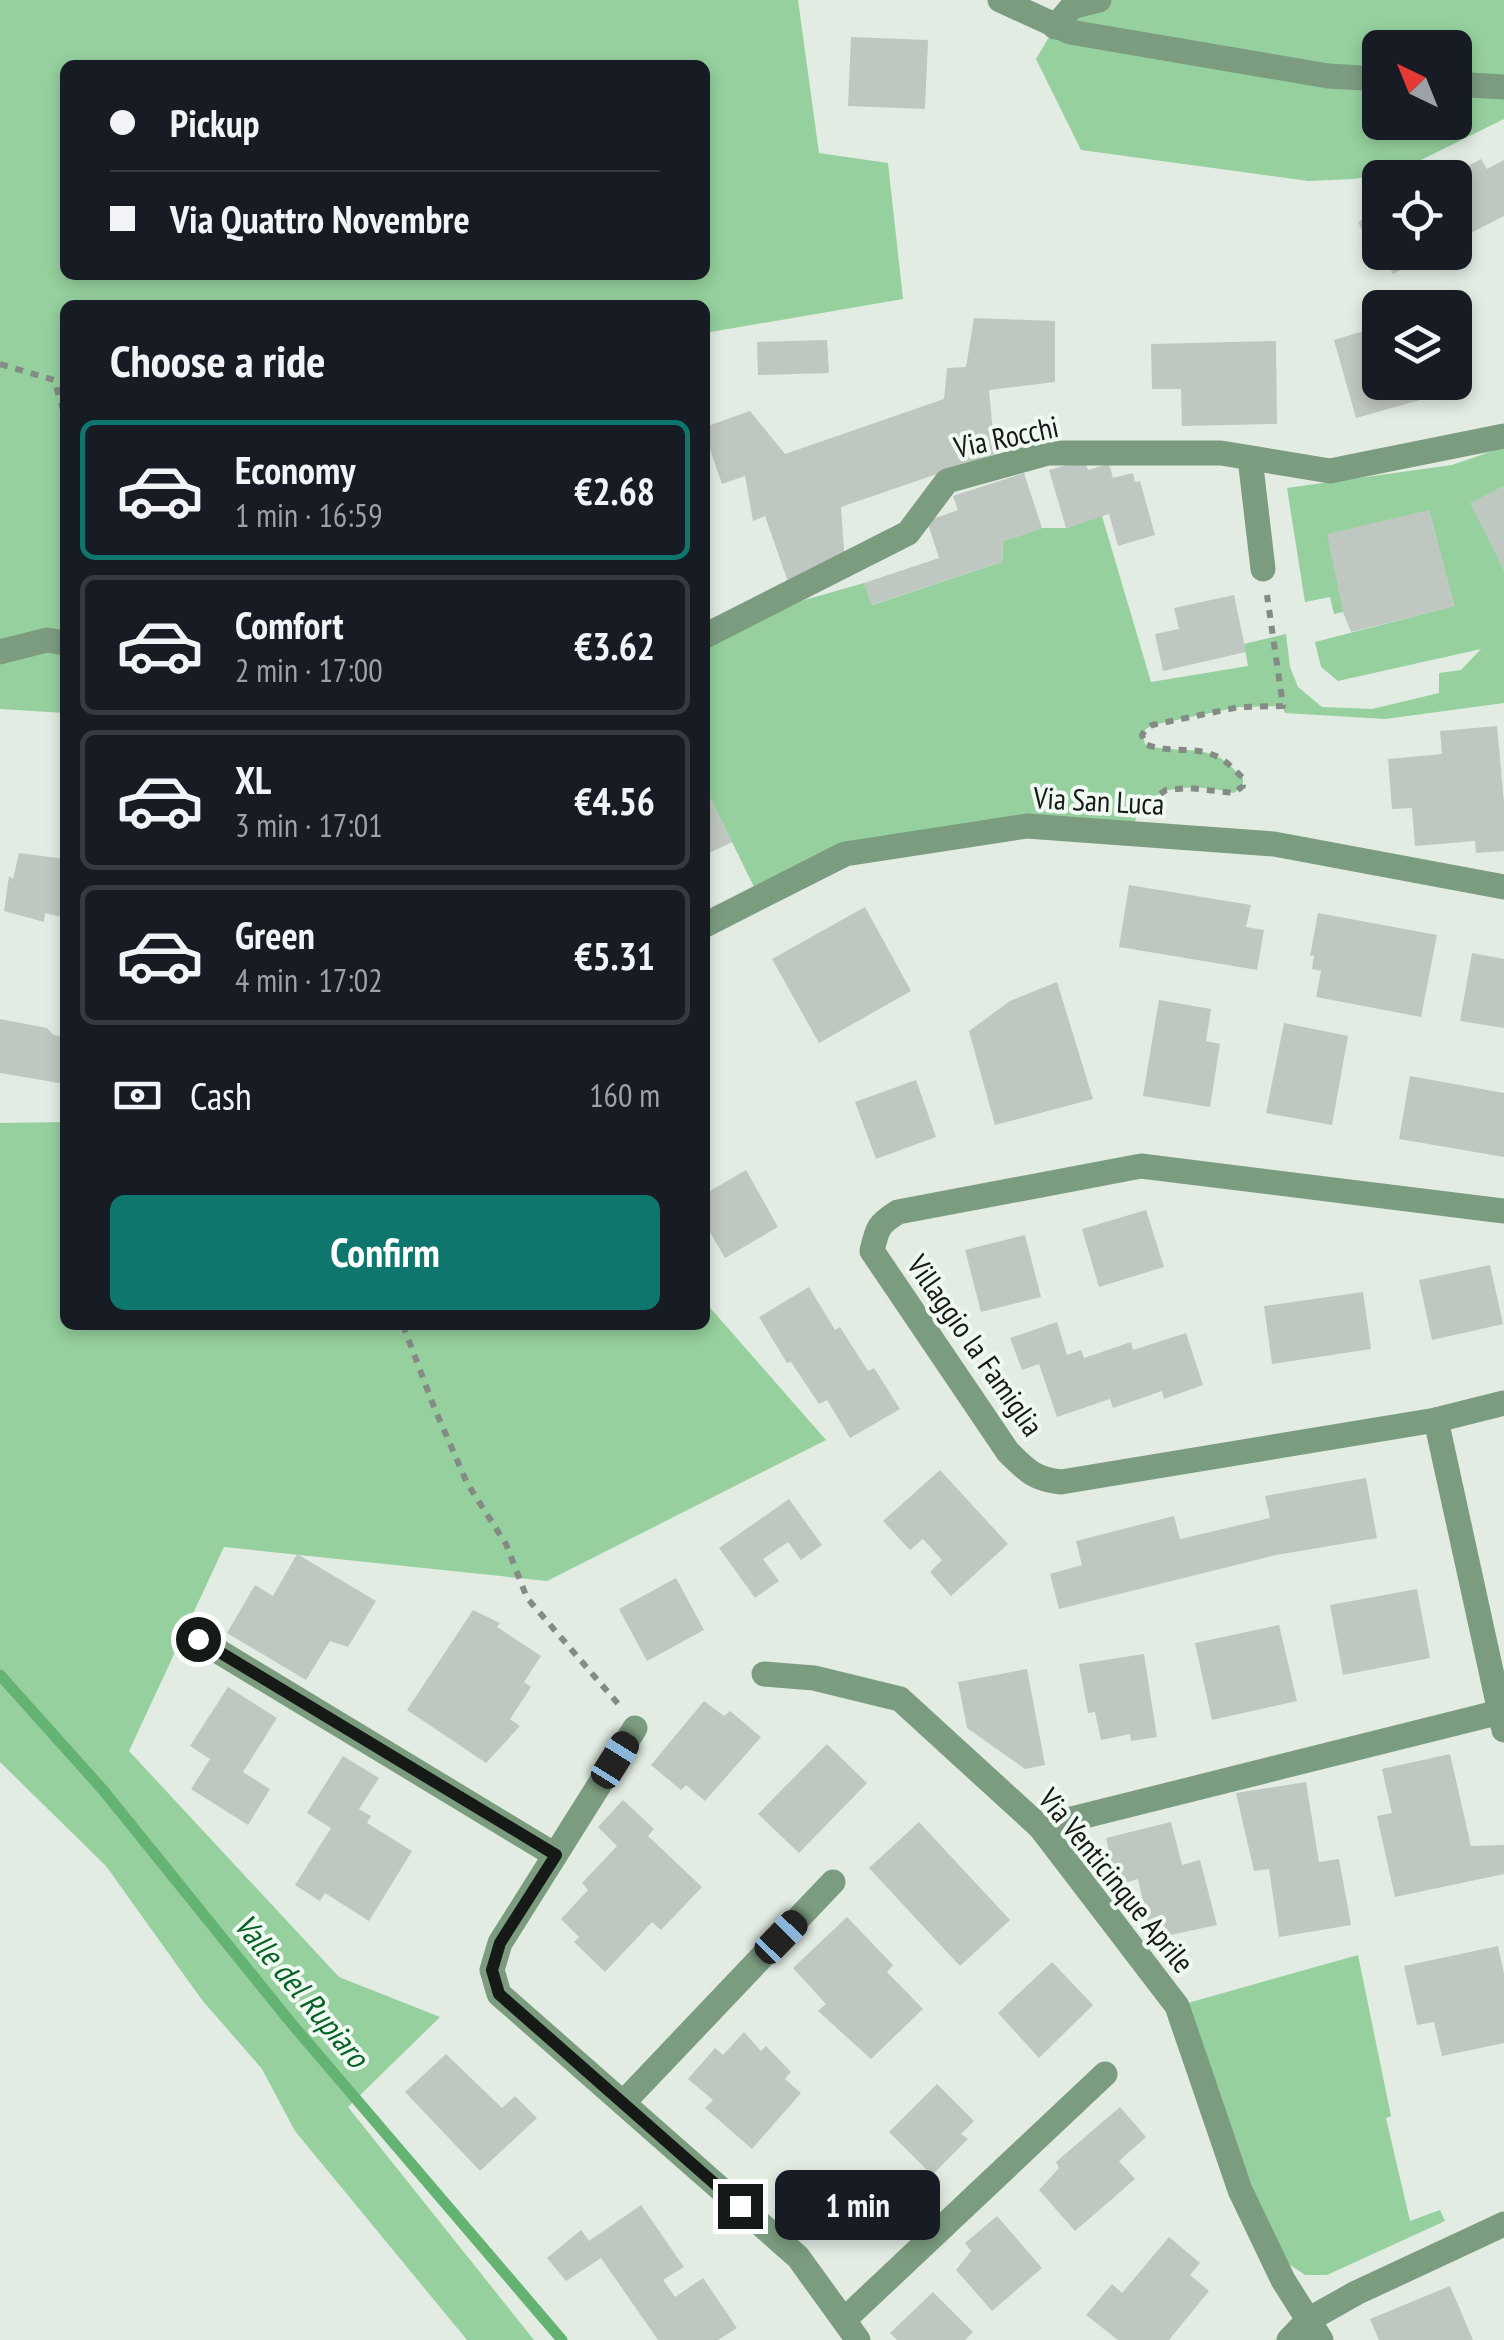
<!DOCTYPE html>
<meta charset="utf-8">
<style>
body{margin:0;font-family:"PT Sans Narrow",sans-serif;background:#242831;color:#f1f3f6;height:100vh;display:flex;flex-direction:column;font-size:38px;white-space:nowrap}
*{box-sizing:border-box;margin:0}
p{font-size:32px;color:#9ea1a6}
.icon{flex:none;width:55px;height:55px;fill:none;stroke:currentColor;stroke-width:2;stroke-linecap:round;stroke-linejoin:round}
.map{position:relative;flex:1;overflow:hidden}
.sheet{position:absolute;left:60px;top:300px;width:650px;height:1030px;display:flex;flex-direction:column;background:#171b24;border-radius:15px;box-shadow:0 5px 15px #0003}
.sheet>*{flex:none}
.hud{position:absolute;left:60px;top:60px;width:650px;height:220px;border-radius:15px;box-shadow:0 5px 15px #0003;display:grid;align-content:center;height:220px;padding:0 50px;background:#171b24}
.needle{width:65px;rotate:317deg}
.controls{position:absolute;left:1362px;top:30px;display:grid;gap:20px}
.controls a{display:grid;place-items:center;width:110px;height:110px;border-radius:15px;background:#171b24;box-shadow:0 5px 15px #0003;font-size:50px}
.end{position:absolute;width:45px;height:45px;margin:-22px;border:12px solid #161a17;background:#fff;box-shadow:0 0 0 5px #fff}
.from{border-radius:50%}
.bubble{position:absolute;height:70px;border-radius:15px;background:#171b24;box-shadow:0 5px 15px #0003;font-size:32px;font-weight:600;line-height:70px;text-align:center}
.car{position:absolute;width:30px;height:60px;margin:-30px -15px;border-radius:12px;box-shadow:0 0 8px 2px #0007;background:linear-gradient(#222 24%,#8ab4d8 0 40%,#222 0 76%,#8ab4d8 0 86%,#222 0)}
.hud b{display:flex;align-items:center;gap:35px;height:95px;font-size:38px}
.hud b+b{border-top:2px solid #363941}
.hud i{width:25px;height:25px;background:#f1f3f6}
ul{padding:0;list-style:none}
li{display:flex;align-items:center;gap:30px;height:140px;margin:0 20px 15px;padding:0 30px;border:5px solid #363941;border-radius:15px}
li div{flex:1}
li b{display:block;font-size:38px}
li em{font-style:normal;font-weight:600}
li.current{border-color:#0f766e}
li>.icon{width:90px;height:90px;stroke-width:1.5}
h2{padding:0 50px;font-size:45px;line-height:120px}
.pay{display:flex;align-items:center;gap:25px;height:110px;padding:0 50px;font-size:38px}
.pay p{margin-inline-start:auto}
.cta{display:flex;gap:20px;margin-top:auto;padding:20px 50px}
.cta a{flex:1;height:115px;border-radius:15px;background:#0f766e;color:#fff;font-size:40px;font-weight:600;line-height:115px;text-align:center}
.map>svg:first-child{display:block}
.green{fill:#95d09e;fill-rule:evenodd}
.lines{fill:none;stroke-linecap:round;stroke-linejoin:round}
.stream{stroke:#64b372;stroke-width:11}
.building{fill:#bfc8c0}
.path{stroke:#848b85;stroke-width:6;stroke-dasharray:8 8;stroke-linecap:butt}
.street{stroke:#7c9c80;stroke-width:25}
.route{stroke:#161a17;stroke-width:12}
.labels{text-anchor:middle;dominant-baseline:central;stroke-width:8;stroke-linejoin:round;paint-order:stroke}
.street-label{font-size:30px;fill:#161a17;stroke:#f0f9f1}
.water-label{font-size:32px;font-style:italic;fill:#066227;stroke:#f0f9f1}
</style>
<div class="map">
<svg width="1504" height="2340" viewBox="0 0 1504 2340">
<rect width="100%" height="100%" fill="#e2ece3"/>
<g class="green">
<path d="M0 0H798L819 153 888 163 903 299 705 333V305H65V713L0 709ZM65 65H705V275H65Z"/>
<path d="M1078 0H1504V119L1415 163 1387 174 1353 179 1308 181 1081 150 1036 59 1055 27ZM1380 48H1455V122H1380Z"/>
<path d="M1504 447V486L1471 503 1504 570V703L1385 719 1285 713 1282 706 1239 707 1153 725 1146 729 1143 735 1145 744C1168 754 1195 745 1218 757 1227 761 1235 771 1243 778V786L1234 793C1215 788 1189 785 1169 790 1157 793 1153 801 1140 800L1133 831 961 832 755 889 705 787V642L780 607 864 583 872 605 1002 562 1003 541 1042 528H1066L1102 516 1151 682 1248 666 1244 644 1286 634 1290 667 1298 687 1322 707 1372 709 1439 693V673L1461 670 1481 649 1338 681 1321 667 1315 642 1454 606 1429 510 1343 612 1334 614 1330 597 1305 602 1287 488 1452 465Z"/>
<path d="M65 1122V1325H705V1302L826 1440 547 1581 224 1547 129 1751 339 1977 440 2017 348 2107 534 2340H467L295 2131 262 2069 202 2000 106 1866 0 1762V1123Z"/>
<path d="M1358 1955 1391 2116 1386 2118 1410 2221 1440 2210 1445 2221 1327 2275H1305L1283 2260 1177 2006Z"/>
</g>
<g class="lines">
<path class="stream" d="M0 1675 103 1790 292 2024 562 2340"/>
</g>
<g class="building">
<path d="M851 37 928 40 925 109 848 106Z"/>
<path d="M1481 159 1487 169 1504 160V216L1455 241V178H1446Z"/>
<path d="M1380 210V248L1372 249 1358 222Z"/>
<path d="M1382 252H1434L1393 274Z"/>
<path d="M974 318 1055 321V382L989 390 995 454 841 507 845 563 788 582 765 516 753 521 745 476 722 484 705 435V427L750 411 785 454 944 399 947 368 966 367Z"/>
<path d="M1380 326V382H1442L1445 393 1356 418 1334 340Z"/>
<path d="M827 340 829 373 758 375 757 342Z"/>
<path d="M1276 341 1277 424 1182 426 1181 389H1152L1151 344Z"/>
<path d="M1085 460 1088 470 1109 464 1113 478 1133 473 1135 482 1140 481 1155 535 1118 546 1109 514 1066 528 1049 470Z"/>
<path d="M1024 473 1042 528 1003 541 1002 562 871 605 864 583 939 558 927 521 958 510 953 496Z"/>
<path d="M1504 486V570L1470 503Z"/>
<path d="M1429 510 1455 606 1351 632 1343 612 1327 534Z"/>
<path d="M1234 595 1246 652 1163 671 1155 634 1179 629 1174 608Z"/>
<path d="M1497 726 1504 803V851L1476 853 1475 841 1415 846 1412 808 1392 809 1388 759 1442 754 1440 731Z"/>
<path d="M705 787 732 842 705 855Z"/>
<path d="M19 853 65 859V918L45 913 44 922 4 911 9 876 13 879Z"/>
<path d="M1129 885 1251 905 1246 927 1264 930 1257 970 1119 947Z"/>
<path d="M865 907 911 991 819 1043 772 959Z"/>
<path d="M1318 913 1437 935 1421 1017 1316 997 1321 971 1312 969 1314 955 1310 956Z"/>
<path d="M1472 953 1504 959V1028L1460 1021Z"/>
<path d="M1057 982 1093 1099 995 1125 969 1031 1010 1001Z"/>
<path d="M1159 1000 1211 1009 1206 1041 1220 1044 1210 1107 1143 1096Z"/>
<path d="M0 1019 47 1028 54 1035 65 1037V1084L0 1073Z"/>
<path d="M1284 1023 1348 1036 1332 1125 1266 1113Z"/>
<path d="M1410 1076 1504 1093V1157L1399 1139Z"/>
<path d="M916 1080 936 1137 876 1159 855 1102Z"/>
<path d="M746 1170 778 1227 725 1258 705 1224V1194Z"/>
<path d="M1146 1210 1164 1267 1099 1287 1082 1229Z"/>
<path d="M1025 1235 1041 1297 981 1312 965 1250Z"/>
<path d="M1490 1265 1503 1324 1432 1340 1419 1280Z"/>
<path d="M809 1287 835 1330 840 1327 868 1371 874 1368 900 1409 850 1438 827 1400 819 1404 791 1362 787 1363 759 1317Z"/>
<path d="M1363 1292 1371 1349 1272 1364 1264 1306Z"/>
<path d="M1057 1322 1067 1355 1081 1350 1084 1358 1131 1342 1133 1350 1186 1333 1203 1385 1164 1399 1162 1391 1113 1408 1110 1399 1057 1417 1039 1364 1022 1370 1010 1338Z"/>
<path d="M940 1470 1008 1544 951 1596 930 1572 942 1560 923 1539 910 1550 883 1521Z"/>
<path d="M1366 1478 1377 1538 1276 1555 1059 1609 1050 1574 1082 1565 1076 1541 1174 1516 1180 1539 1270 1518 1265 1496Z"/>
<path d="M789 1499 822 1545 801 1560 788 1542 763 1559 779 1581 755 1598 719 1548Z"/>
<path d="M297 1554 376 1601 348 1647 330 1641 306 1680 227 1633 255 1585 273 1596Z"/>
<path d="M676 1578 704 1630 647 1661 619 1609Z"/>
<path d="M1417 1589 1430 1658 1343 1675 1330 1605Z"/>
<path d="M473 1610 500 1623 497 1627 541 1656 524 1682 531 1687 510 1719 520 1726 486 1763 407 1710Z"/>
<path d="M1279 1625 1297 1701 1212 1720 1195 1643Z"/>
<path d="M1144 1654 1157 1737 1131 1741 1130 1734 1101 1740 1095 1712 1088 1713 1079 1664Z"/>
<path d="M1027 1669 1045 1765 1025 1769 967 1728 958 1682Z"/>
<path d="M228 1687 277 1718 243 1772 270 1789 248 1825 191 1789 210 1759 190 1746Z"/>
<path d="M704 1701 724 1716 730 1711 761 1737 705 1801 686 1785 681 1790 651 1765Z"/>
<path d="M827 1744 867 1783 799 1853 758 1814Z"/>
<path d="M1450 1754 1471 1846 1504 1845V1874L1395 1897 1377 1816 1392 1813 1382 1769Z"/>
<path d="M343 1756 379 1778 359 1809 371 1816 367 1823 412 1851 369 1921 325 1893 320 1901 295 1885 331 1828 307 1813Z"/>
<path d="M1306 1782 1319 1862 1339 1859 1351 1925 1279 1937 1269 1869 1254 1871 1236 1793Z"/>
<path d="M623 1800 654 1829 648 1836 702 1887 661 1930 652 1922 605 1972 574 1942 579 1937 561 1919 588 1890 582 1883 617 1846 598 1827Z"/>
<path d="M919 1822 1010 1920 960 1966 869 1868Z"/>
<path d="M1171 1822 1182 1865 1200 1860 1217 1925 1152 1939 1138 1879 1117 1885 1106 1838Z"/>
<path d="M847 1917 893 1965 887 1972 923 2009 871 2059 818 2011 826 2004 793 1968Z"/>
<path d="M1498 1946 1504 1974V2043L1442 2056 1434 2022 1417 2025 1404 1966Z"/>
<path d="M1052 1962 1093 2005 1039 2058 998 2013Z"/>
<path d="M744 2032 761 2051 766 2046 791 2072 785 2079 801 2093 752 2149 705 2108 713 2100 688 2079 715 2048 723 2055Z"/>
<path d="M446 2054 502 2108 515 2096 537 2118 480 2171 405 2092Z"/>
<path d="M937 2084 974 2121 961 2134 968 2139 932 2175 889 2132Z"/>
<path d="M1120 2107 1146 2137 1119 2161 1135 2179 1075 2231 1039 2190 1059 2168 1056 2162Z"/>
<path d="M641 2205 684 2267 663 2280 675 2297 703 2278 737 2328 718 2340H658L601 2258 566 2281 547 2258 581 2230 589 2241Z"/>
<path d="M997 2216 1042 2268 992 2311 956 2270 971 2251 965 2243Z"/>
<path d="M1169 2237 1200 2263 1190 2275 1209 2291 1169 2340H1118L1086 2315 1112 2284 1122 2293Z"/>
<path d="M1450 2286 1473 2340H1379L1370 2319Z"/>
<path d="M933 2292 973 2332 965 2340H897L890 2333Z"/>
</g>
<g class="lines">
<g class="path">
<path d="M0 364 54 380 65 416"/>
<path d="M1147 803 1166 790 1189 788 1234 793 1243 786V778C1235 771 1227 761 1218 757 1195 745 1168 754 1145 744L1142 735 1146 729 1152 725 1239 707 1283 706 1267 595"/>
<path d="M403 1325 434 1407 467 1483 506 1544 527 1598 620 1706"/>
</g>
<g class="street">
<path d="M1000 0 1070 32 1328 76 1380 79"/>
<path d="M1055 27 1072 7 1099 0"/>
<path d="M1455 84 1504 87"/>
<path d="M1250 458 1263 569"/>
<path d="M705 636 908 533 947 481 1048 453H1221L1330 471 1504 436"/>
<path d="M0 652 47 640 65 643"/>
<path d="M705 925 845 854 1027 826 1274 844 1504 887"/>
<path d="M1504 1211 1141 1166 898 1212C878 1224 877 1229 872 1251L1008 1452C1027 1471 1034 1479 1061 1482L1436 1420 1504 1403"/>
<path d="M1436 1420 1504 1730"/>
<path d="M198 1639 555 1855"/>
<path d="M764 1674 814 1678 900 1699 1040 1827 1177 2006 1240 2190 1283 2280 1321 2340"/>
<path d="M635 1728 500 1943 492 1970 499 1994 798 2257 858 2340"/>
<path d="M1040 1827 1500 1712"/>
<path d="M623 2103 833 1882"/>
<path d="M844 2320 1105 2074"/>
<path d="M1289 2340 1308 2320 1356 2293 1504 2224"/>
</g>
</g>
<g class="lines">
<path class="route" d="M198 1639 556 1855 500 1943 492 1970 499 1994 740 2206"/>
</g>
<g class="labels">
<g class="street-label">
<text transform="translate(1006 436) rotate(-12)">Via Rocchi</text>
<text transform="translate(1099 800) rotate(3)">Via San Luca</text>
<text transform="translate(976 1345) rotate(55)">Villaggio la Famiglia</text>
<text transform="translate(1117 1880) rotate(51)">Via Venticinque Aprile</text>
</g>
<g class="water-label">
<text transform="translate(302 1990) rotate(50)">Valle del Rupiaro</text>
</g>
</g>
</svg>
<div class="controls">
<a><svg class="needle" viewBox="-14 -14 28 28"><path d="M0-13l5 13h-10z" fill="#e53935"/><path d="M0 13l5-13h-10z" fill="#9ea1a6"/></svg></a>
<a><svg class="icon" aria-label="locate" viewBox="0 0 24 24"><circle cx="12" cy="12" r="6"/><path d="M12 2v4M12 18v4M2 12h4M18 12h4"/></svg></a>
<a><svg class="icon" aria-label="layers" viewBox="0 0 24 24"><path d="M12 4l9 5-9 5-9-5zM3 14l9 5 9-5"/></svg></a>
</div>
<i class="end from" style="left:198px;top:1639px"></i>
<i class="end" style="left:740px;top:2206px"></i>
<div class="bubble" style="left:775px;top:2170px;width:165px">1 min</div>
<i class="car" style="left:615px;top:1760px;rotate:32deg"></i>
<i class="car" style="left:781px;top:1937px;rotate:44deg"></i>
<div class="hud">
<b><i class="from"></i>Pickup</b>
<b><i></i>Via Quattro Novembre</b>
</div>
<section class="sheet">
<h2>Choose a ride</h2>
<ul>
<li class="current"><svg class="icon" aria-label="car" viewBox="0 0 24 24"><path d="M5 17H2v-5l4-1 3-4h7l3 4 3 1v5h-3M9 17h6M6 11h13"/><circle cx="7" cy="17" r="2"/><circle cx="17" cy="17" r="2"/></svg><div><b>Economy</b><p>1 min · 16:59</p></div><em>€2.68</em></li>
<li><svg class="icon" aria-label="car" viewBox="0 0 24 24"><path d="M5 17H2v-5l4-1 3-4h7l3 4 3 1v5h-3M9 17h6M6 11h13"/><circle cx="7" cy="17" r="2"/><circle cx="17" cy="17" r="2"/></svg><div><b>Comfort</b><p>2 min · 17:00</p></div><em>€3.62</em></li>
<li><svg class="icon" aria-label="car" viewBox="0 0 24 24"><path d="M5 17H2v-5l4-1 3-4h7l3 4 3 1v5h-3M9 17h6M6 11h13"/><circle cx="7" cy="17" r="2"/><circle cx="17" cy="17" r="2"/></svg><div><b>XL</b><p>3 min · 17:01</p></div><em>€4.56</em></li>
<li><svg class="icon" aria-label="car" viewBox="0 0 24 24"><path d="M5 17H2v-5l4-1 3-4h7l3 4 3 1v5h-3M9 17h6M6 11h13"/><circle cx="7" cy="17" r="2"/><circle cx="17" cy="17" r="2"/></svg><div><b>Green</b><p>4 min · 17:02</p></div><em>€5.31</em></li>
</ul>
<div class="pay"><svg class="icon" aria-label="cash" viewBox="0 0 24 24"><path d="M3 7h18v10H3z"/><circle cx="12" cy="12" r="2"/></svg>Cash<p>160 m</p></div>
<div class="cta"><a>Confirm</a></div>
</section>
</div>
